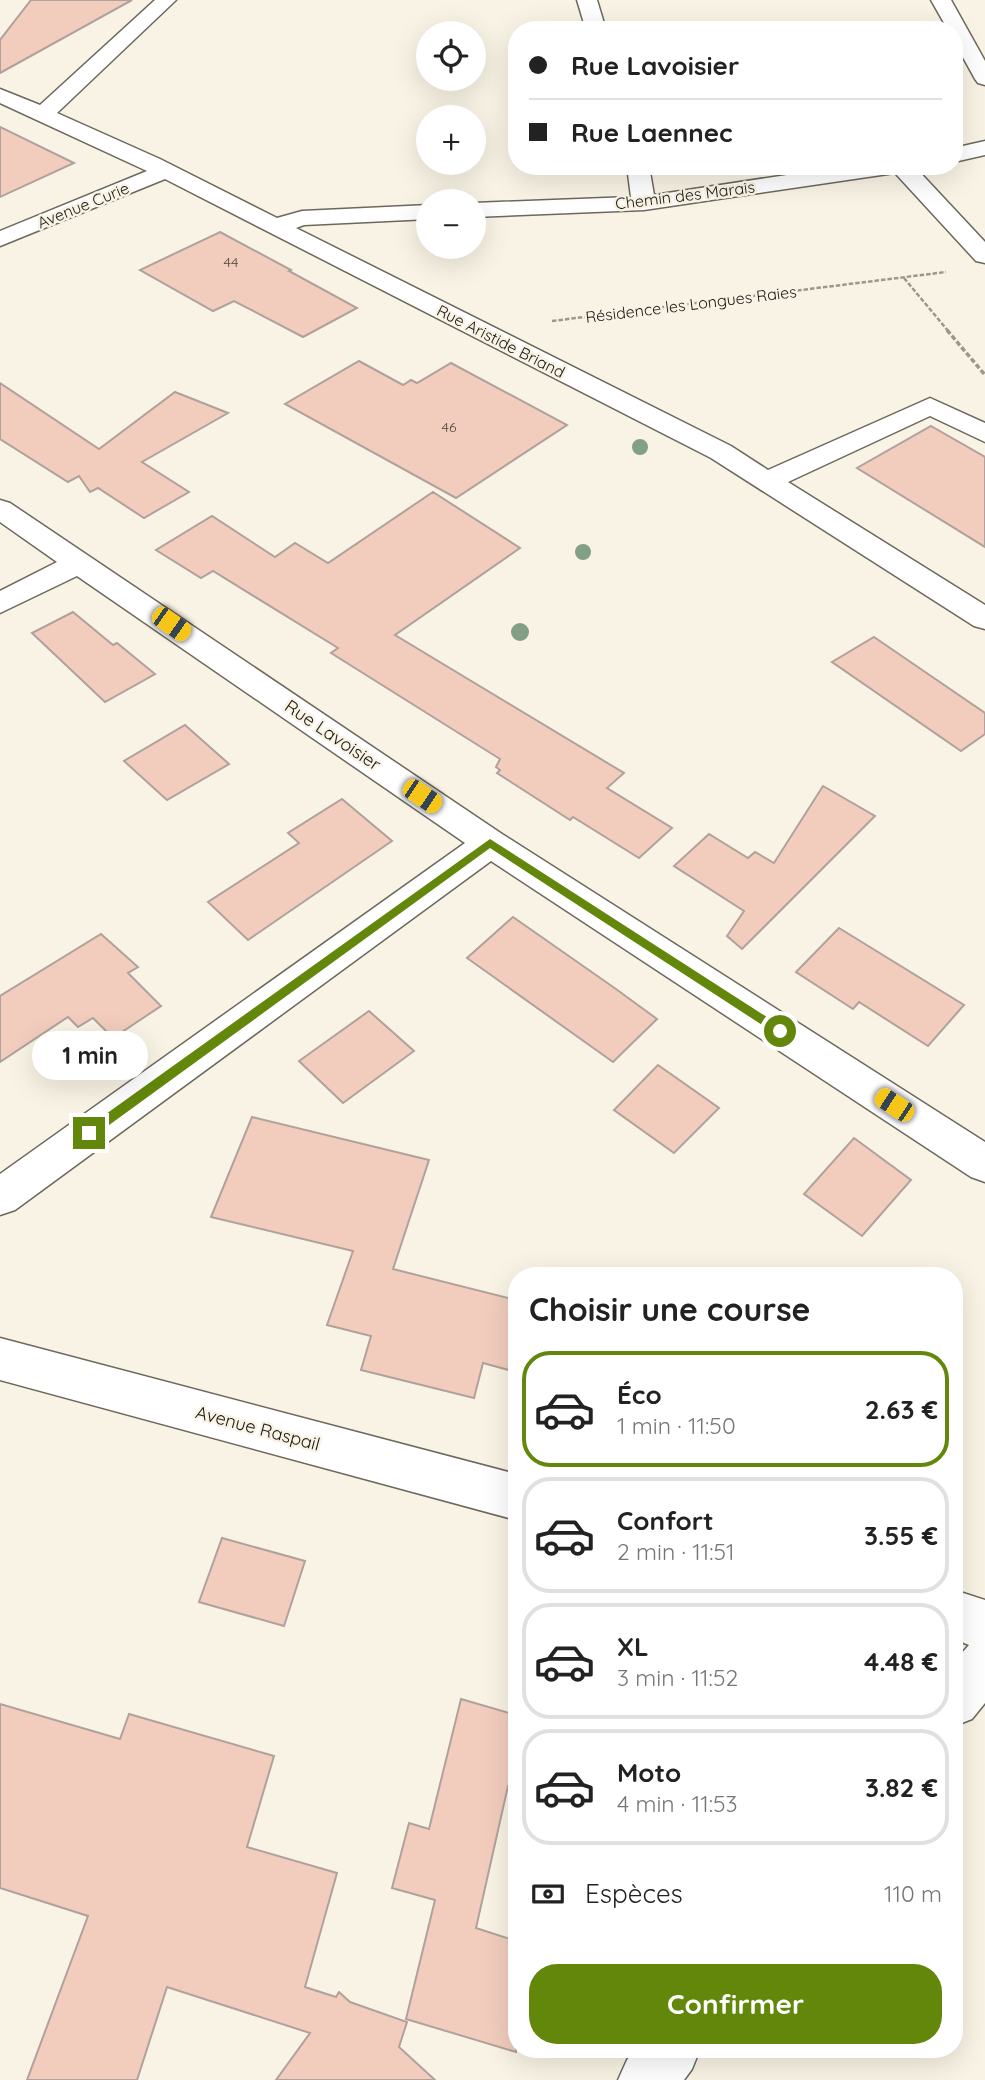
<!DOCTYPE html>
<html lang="fr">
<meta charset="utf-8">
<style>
body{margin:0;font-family:Quicksand,sans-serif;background:#f2f2f2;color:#222;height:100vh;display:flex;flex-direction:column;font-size:26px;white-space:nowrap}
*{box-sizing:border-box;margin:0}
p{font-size:23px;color:#767676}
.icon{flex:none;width:38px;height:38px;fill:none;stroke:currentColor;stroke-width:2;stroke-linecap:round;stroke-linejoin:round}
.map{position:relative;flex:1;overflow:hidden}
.panel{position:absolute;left:508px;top:1267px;width:455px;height:791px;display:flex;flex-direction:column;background:#fff;border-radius:28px;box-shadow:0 7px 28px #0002}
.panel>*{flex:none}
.banner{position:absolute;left:508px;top:21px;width:455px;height:154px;border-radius:28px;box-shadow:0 7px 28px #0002;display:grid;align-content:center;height:154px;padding:0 21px;background:#fff}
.controls{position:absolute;left:416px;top:21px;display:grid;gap:14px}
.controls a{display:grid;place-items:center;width:70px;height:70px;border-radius:50%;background:#fff;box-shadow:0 7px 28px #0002;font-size:35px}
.end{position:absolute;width:32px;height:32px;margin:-16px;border:9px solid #62870b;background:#fff;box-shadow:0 0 0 4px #fff}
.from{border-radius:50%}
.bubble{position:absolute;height:49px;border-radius:24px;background:#fff;box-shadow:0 7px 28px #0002;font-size:23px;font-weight:700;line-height:49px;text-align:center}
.car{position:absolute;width:21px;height:42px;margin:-21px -10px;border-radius:9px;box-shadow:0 0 5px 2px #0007;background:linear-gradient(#f5c518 24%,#345 0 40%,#f5c518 0 76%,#345 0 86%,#f5c518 0)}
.banner b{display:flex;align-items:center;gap:24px;height:66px;font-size:26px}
.banner b+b{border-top:2px solid #e0e0e0}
.banner i{width:18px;height:18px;background:#222}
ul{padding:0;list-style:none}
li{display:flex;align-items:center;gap:21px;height:116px;margin:0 14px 10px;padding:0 7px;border:4px solid #e0e0e0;border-radius:28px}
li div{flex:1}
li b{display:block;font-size:26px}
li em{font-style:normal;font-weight:700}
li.active{border-color:#62870b}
li>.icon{width:63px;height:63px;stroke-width:1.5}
h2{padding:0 21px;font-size:32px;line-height:84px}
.pay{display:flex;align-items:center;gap:18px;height:77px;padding:0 21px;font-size:26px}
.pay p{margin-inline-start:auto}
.primary-button{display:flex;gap:14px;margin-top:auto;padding:14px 21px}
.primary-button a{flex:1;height:80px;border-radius:28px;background:#62870b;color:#fff;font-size:28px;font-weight:700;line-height:80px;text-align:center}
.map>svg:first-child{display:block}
.building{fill:#f2cdbd;stroke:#b0a19b;stroke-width:2}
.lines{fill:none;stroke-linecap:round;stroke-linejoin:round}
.minor-casing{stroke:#6d685c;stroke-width:3}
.path-far1{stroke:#9c978d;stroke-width:2.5;stroke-dasharray:4.5 2;stroke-linecap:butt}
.path{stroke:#9c978d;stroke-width:3.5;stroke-dasharray:5 2.5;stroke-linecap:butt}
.minor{fill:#fff;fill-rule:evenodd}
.tree{fill:#82a085}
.route{fill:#62870b}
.labels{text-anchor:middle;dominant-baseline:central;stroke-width:5;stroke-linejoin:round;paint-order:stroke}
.number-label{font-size:14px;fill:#4e443c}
.far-street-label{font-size:16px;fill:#181611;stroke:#f9f3e5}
.street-label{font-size:18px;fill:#181611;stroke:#f9f3e5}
</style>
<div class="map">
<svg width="985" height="2080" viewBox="0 0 985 2080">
<rect width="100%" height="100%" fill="#f9f3e5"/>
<g class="building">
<path d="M31 0H132L0 73V40Z"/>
<path d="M0 127 74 163 0 197Z"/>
<path d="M220 232 291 270 289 271 357 308 303 337 234 301 213 311 140 270Z"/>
<path d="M359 361 403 385 411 380 417 383 451 363 567 425 456 498 285 404Z"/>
<path d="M0 383 99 449 175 392 228 413 142 462 189 492 144 518 98 488 90 492 79 476 68 482 0 439Z"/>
<path d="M931 426 985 457V547L857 468Z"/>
<path d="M433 492 520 548 395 635 624 773 607 788 672 828 639 858 573 817 570 820 497 773 500 770 496 767 500 759 331 653 338 648 213 571 201 578 156 550 212 516 275 557 295 543 328 563Z"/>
<path d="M73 612 113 645 117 643 155 674 105 702 32 633Z"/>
<path d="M874 637 985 713V734L961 751 832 662Z"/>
<path d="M185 725 229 764 167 800 124 761Z"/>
<path d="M823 786 875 816 742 949 727 936 744 911 674 866 709 834 748 858 755 852 774 863Z"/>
<path d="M342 799 392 841 248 940 208 902 299 843 288 833Z"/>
<path d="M513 917 616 989 657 1019 613 1062 467 958Z"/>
<path d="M839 928 964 1005 928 1046 859 1002 853 1009 796 972Z"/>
<path d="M101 934 138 967 128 973 161 1006 113 1038 93 1018 78 1027 68 1017 0 1062V996Z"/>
<path d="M369 1011 414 1051 343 1103 299 1061Z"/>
<path d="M658 1065 719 1108 674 1153 614 1110Z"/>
<path d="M252 1117 429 1160 393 1269 516 1300V1372L483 1363 474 1398 361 1370 371 1336 327 1325 353 1251 211 1217Z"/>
<path d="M854 1138 911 1180 862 1236 804 1194Z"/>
<path d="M222 1538 305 1561 284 1626 199 1602Z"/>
<path d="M461 1699 516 1715V1789L508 1786 476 1928 516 1941V2052L406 2019 435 1900 392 1888 409 1823 429 1829Z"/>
<path d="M0 1704 120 1739 129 1714 274 1756 247 1847 337 1873 305 1987 336 1997 339 1992 350 2002 407 2022 399 2047 435 2080H276L310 2033 167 1987 137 2080H27L88 1916 0 1888Z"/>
</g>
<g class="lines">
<g class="minor-casing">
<g id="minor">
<path d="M155 0H176L57 113 160 159 277 218 302 211 429 205V219L304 225 296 228 731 446 768 470 930 398 985 423V442L930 416 788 482 985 605V629L974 626 711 458 165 179 0 246V231L147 171 0 103V89L40 105Z"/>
<path d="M577 0H597L606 30H586Z"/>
<path d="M931 0H951L985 61V85L978 83 975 79 954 41V30H948Z"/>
<path d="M985 141V155L954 162V148Z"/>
<path d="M627 166H649L654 195 846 166H914L985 242V263L976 261 895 173 644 210 474 217V203L631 197Z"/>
<path d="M0 500 10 503 502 834 985 1142V1182L971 1177 491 861 15 1210 0 1215V1174L465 843 77 576 0 613V591L57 562 0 522Z"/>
<path d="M0 1338 516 1474V1520L0 1380Z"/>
<path d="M954 1590 985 1600V1703L972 1719 954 1726V1662L969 1645 954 1639Z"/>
<path d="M635 2049H700L692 2069 684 2080H618L627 2060Z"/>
</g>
</g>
<g class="path-far1">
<path d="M904 278 949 332"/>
<path d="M552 321 946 272"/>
</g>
<path class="path" d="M947 330 985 375"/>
<use href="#minor" class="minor"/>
</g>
<g class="tree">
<circle cx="640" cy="447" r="8"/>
<circle cx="583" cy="552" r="8"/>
<circle cx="520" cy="632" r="9"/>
</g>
<path class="route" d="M490 839 784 1028V1034H776L490 848 94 1136H85V1129Z"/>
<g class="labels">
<g class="number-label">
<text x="231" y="262">44</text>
<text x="449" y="427">46</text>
</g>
<g class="far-street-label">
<text transform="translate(685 195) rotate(-7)">Chemin des Marais</text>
<text transform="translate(83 205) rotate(-22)">Avenue Curie</text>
<text transform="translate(691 304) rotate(-7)">Résidence les Longues Raies</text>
<text transform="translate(501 341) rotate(27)">Rue Aristide Briand</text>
</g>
<g class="street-label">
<text transform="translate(333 735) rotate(34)">Rue Lavoisier</text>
<text transform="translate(258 1428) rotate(15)">Avenue Raspail</text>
</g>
</g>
</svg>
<div class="controls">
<a><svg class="icon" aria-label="locate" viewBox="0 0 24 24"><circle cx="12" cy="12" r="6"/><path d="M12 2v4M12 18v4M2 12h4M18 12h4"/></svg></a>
<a>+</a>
<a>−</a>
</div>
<i class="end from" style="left:780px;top:1031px"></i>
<i class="end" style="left:89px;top:1133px"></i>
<div class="bubble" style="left:32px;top:1031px;width:116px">1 min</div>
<i class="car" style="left:171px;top:624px;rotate:125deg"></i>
<i class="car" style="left:422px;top:796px;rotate:124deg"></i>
<i class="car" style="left:894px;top:1105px;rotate:303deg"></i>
<div class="banner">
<b><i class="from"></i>Rue Lavoisier</b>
<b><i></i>Rue Laennec</b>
</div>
<section class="panel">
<h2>Choisir une course</h2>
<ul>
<li class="active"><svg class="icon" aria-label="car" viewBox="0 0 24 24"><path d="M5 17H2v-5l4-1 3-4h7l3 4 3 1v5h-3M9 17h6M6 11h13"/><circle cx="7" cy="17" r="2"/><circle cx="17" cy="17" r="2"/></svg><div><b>Éco</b><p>1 min · 11:50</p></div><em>2.63 €</em></li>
<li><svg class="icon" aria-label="car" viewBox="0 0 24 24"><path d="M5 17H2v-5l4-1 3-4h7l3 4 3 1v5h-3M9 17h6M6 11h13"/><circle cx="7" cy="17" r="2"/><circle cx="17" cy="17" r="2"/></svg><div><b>Confort</b><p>2 min · 11:51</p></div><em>3.55 €</em></li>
<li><svg class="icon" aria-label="car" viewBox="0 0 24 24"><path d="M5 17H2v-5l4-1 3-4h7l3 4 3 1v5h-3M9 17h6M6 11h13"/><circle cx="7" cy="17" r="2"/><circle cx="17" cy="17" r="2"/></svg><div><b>XL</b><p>3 min · 11:52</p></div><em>4.48 €</em></li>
<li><svg class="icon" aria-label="car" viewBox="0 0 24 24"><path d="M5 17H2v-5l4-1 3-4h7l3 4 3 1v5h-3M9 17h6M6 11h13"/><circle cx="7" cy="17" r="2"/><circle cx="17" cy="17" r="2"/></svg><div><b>Moto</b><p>4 min · 11:53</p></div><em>3.82 €</em></li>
</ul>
<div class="pay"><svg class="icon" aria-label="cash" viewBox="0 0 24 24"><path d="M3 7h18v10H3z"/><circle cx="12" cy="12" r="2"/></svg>Espèces<p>110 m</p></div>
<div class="primary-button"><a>Confirmer</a></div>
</section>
</div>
